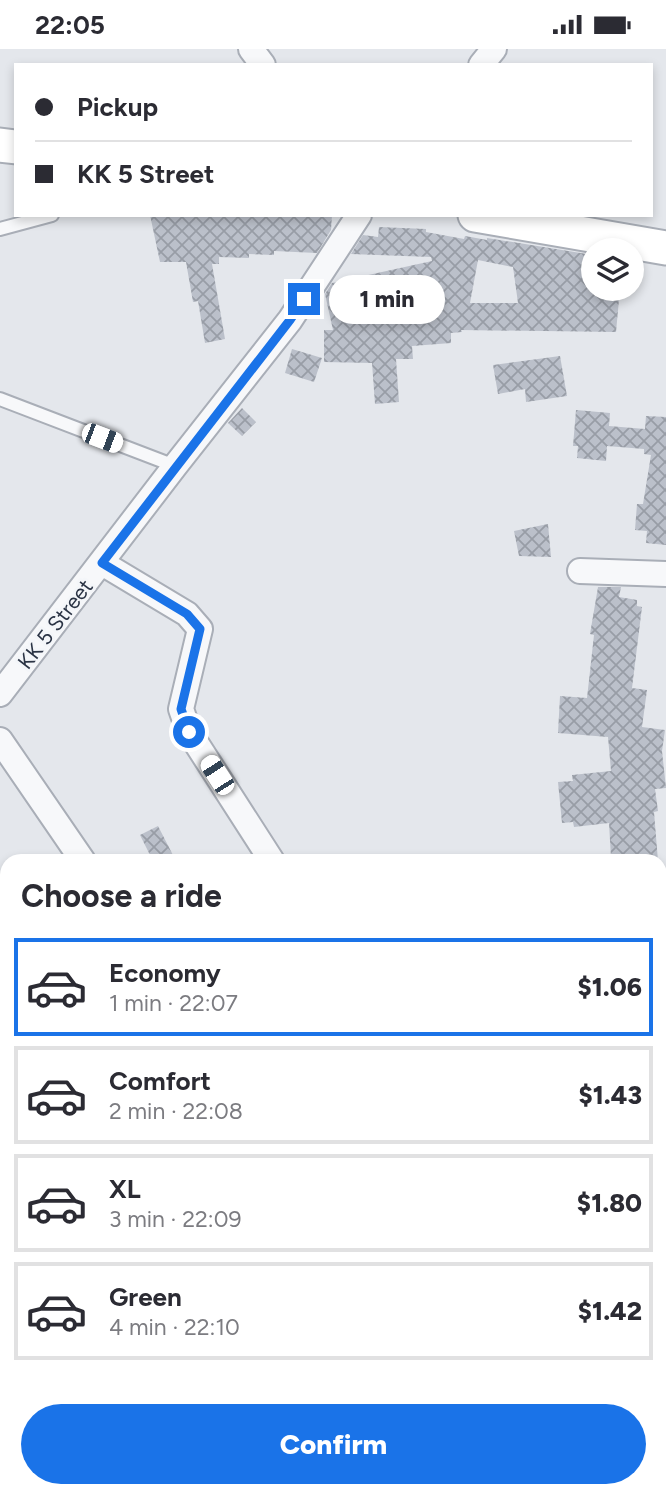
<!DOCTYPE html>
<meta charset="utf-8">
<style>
body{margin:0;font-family:Figtree,sans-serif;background:#f2f2f3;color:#2b2b33;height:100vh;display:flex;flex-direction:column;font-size:26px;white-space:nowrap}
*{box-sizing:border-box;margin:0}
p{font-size:23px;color:#7c7c81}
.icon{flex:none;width:38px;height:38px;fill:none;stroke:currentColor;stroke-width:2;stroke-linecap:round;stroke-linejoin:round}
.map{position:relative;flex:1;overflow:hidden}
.side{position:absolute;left:0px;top:805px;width:667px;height:644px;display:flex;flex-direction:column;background:#fff;border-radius:21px 21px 0 0;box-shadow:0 4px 10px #0003}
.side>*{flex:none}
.guide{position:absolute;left:14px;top:14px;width:639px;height:154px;border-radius:0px;box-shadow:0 4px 10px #0003;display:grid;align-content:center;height:154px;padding:0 21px;background:#fff}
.fabs{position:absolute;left:581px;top:189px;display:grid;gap:14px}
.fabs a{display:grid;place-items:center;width:63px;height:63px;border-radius:50%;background:#fff;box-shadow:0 4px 10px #0003;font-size:35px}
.end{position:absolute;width:32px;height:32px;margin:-16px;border:9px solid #1a73e8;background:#fff;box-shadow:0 0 0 4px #fff}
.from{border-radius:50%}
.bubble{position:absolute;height:49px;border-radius:24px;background:#fff;box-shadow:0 4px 10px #0003;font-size:23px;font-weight:800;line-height:49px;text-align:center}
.car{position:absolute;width:21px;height:42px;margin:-21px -10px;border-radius:9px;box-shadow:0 0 5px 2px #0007;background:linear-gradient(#fff 24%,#345 0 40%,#fff 0 76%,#345 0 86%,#fff 0)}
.guide b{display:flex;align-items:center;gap:24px;height:66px;font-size:26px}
.guide b+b{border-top:2px solid #e1e1e2}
.guide i{width:18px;height:18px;background:#2b2b33}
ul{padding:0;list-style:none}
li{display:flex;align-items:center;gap:21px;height:98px;margin:0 14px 10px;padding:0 7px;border:4px solid #e1e1e2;border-radius:0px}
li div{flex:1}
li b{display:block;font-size:26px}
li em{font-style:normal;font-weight:800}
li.on{border-color:#1a73e8}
li>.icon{width:63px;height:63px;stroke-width:1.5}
h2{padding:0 21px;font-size:32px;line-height:84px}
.primary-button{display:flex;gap:14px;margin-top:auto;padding:14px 21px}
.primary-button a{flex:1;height:80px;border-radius:42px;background:#1a73e8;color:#fff;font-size:28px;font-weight:800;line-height:80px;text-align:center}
.status{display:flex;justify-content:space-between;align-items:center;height:49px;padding:0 35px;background:#fff;direction:ltr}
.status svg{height:19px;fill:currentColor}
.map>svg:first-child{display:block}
.building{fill:url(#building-cross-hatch);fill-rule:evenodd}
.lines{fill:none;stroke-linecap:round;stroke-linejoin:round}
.service-casing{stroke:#a9aeb7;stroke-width:16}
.minor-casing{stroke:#a9aeb7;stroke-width:28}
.secondary-casing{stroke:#a9aeb7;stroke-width:37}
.service{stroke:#f7f8fa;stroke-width:12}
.minor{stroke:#f7f8fa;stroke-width:24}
.secondary{stroke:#fff;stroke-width:33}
.route{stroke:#1a73e8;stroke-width:9}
.labels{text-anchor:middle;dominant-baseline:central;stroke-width:6;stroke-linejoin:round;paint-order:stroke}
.street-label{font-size:21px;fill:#2b3445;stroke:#f4f6f9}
</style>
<div class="status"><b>22:05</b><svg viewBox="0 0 49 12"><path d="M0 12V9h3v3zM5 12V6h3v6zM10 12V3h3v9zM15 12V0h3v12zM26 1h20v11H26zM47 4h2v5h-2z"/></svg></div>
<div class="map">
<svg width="666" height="1449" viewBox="0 0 666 1449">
<defs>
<pattern id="building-cross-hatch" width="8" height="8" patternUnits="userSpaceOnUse" patternTransform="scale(1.75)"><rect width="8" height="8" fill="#bbc0ca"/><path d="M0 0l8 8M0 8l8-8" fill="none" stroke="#989da6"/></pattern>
</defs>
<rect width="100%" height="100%" fill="#e4e7ec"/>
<g class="building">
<path d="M150 166H332L331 181 317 204 274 202V206L249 205V209L219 208V215H212L225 290 205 294 198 252 193 253 186 213H160Z"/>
<path d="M379 178 426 180V183L464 190 465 187 487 191V189L593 206V240H620L616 283 461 281 462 283 451 284V294L412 297 413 310H396L399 353 375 355 372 314 324 313V281H333L325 245 332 234 432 212 431 208 351 205 363 186 378 188ZM478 211 513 218 518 254H470Z"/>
<path d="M292 300 322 309 314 333 285 324Z"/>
<path d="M560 307 567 347 526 353 525 340 498 345 493 316Z"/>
<path d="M242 359 256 373 242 387 228 374Z"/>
<path d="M576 361 610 364 609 377 645 380 646 367 666 368V496L646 494 647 482 635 481 637 455H643L651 406 644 405V400L607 397 606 412 577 409 578 397H573Z"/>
<path d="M548 475 551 508 519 507 514 482Z"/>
<path d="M598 538H621L619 548 637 551V557L642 558 632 639 647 641 642 678 665 681 662 702 666 739 655 740 658 762 654 763 658 812H626V809H611L609 774 574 778 573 773 562 774 558 733 573 732 572 726 611 722 608 688 558 684 560 647 587 649 594 586 590 585Z"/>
<path d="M158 777 176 812H153L140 786Z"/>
</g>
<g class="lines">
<g class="service-casing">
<g id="service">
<path d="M0 180 52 166"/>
<path d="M0 350 175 417"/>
<path d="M660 1103 666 1104"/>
</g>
</g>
<g class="minor-casing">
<g id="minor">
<path d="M251 0 263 16"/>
<path d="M481 16 494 0"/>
<path d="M102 514 187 565 200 580 181 660 189 683 272 812"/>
<path d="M580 522 666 525"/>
<path d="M0 645 175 417 290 271 359 166"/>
<path d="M0 691 83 812"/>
<path d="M660 858 666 854"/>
<path d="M0 1054 7 1046"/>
<path d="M660 1295 666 1296"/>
<path d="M0 1351 7 1359"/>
<path d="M78 1442 83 1449"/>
<path d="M562 1442 564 1449"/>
<path d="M320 1449 322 1442"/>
</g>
</g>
<g class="secondary-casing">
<g id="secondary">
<path d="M0 96 16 98"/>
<path d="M475 166 666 199"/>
</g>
</g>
<use href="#service" class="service"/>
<use href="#minor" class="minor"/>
<use href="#secondary" class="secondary"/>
</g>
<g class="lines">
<path class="route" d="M189 683 181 660 200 580 187 565 102 514 290 271 304 250"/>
</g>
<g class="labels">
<g class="street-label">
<text transform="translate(55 575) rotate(-52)">KK 5 Street</text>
</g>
</g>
</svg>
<div class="fabs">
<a><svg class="icon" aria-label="layers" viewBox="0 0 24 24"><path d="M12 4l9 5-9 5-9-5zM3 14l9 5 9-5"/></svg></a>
</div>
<i class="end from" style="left:189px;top:683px"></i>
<i class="end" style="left:304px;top:250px"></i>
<div class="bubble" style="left:329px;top:226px;width:116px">1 min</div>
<i class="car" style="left:102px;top:389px;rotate:111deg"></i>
<i class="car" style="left:217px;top:726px;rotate:327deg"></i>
<div class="guide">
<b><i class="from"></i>Pickup</b>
<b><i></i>KK 5 Street</b>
</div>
<section class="side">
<h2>Choose a ride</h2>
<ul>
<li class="on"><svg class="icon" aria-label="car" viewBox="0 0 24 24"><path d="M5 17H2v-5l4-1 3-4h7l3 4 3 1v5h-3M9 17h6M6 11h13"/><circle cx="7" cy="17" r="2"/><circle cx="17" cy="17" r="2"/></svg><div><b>Economy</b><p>1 min · 22:07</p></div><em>$1.06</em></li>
<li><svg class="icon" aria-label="car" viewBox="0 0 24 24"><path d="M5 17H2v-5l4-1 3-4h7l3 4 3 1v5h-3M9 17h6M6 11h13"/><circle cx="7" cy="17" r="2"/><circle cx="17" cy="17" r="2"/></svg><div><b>Comfort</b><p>2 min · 22:08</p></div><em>$1.43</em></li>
<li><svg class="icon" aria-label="car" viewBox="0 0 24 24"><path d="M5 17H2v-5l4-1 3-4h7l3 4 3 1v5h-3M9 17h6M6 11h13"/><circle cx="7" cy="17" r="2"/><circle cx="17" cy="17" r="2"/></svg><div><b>XL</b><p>3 min · 22:09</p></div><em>$1.80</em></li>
<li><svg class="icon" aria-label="car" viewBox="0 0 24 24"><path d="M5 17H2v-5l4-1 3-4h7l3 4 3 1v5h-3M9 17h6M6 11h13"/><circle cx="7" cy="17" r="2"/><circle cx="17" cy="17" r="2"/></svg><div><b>Green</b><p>4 min · 22:10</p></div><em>$1.42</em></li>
</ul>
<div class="primary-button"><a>Confirm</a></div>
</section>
</div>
